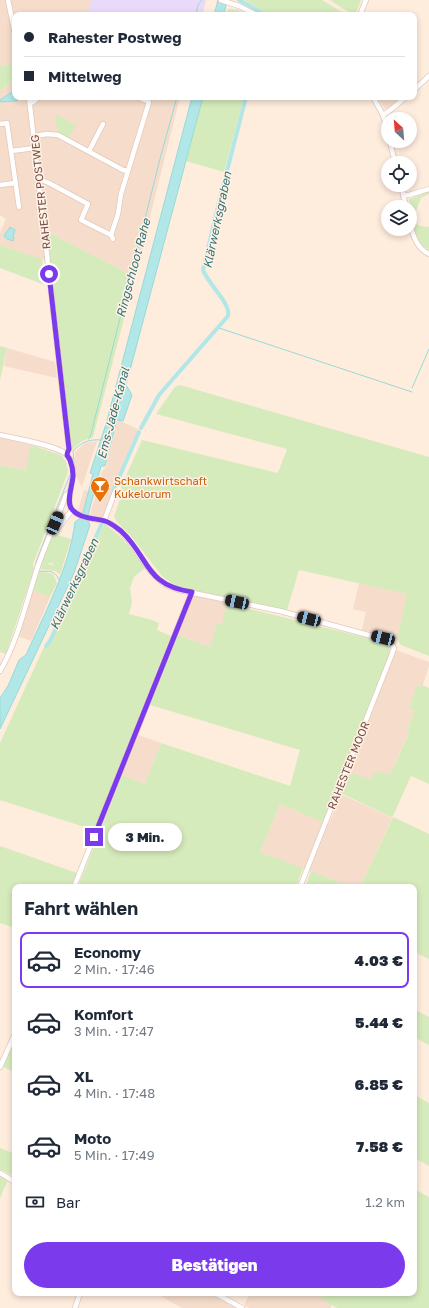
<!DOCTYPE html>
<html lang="de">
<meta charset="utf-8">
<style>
body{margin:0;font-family:"Golos Text",sans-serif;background:#f6f6f7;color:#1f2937;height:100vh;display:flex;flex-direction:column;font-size:15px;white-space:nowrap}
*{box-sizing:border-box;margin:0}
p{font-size:13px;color:#747a83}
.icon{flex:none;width:22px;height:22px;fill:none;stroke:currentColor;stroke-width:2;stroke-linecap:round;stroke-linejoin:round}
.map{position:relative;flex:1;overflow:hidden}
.panel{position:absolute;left:12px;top:884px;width:405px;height:412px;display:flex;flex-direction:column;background:#fff;border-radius:8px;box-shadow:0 2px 6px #0003}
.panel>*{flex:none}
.guide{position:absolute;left:12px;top:12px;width:405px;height:88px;border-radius:8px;box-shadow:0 2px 6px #0003;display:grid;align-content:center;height:88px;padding:0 12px;background:#fff}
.needle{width:26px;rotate:334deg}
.tools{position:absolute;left:381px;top:112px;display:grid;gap:8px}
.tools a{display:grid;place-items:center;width:36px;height:36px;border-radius:50%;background:#fff;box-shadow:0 2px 6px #0003;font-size:20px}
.end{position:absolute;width:18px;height:18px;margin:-9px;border:5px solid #7c3aed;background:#fff;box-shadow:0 0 0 2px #fff}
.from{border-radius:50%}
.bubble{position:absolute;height:28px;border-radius:14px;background:#fff;box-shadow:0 2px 6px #0003;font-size:13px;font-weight:800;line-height:28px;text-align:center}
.car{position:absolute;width:12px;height:24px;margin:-12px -6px;border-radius:5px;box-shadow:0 0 3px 1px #0007;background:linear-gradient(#222 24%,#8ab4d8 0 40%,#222 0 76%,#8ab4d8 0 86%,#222 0)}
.guide b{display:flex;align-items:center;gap:14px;height:38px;font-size:15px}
.guide b+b{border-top:1px solid #e0e1e3}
.guide i{width:10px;height:10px;background:#1f2937}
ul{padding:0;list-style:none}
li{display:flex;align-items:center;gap:12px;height:56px;margin:0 8px 6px;padding:0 4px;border:2px solid transparent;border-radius:8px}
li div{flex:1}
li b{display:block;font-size:15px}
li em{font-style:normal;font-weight:800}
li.current{border-color:#7c3aed}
li>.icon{width:36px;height:36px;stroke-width:1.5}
h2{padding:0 12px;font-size:18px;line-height:48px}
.pay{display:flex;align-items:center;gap:10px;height:44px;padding:0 12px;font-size:15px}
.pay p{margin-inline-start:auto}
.cta{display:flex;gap:8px;margin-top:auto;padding:8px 12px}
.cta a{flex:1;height:46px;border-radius:24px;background:#7c3aed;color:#fff;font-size:16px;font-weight:800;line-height:46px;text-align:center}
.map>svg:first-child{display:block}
.residential{fill:#f5dccb}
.education{fill:#e9daf9}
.green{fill:#d6ebbc}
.water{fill:#b1e7e7;stroke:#97dada}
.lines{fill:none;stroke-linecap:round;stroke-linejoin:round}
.stream{stroke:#97dada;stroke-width:1}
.canal{stroke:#b1e7e7;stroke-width:4}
.street-casing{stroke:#e3c8bc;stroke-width:6}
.street{stroke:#fff;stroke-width:4.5}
.route{stroke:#7c3aed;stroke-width:5}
.labels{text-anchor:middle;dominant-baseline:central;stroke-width:3;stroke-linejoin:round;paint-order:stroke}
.street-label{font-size:11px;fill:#744e45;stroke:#fff1e5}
.food-label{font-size:11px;fill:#c56008;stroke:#fff1e5;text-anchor:start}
.water-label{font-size:12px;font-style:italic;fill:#357474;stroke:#fff1e5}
</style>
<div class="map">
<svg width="429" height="1308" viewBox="0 0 429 1308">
<rect width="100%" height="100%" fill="#feecdd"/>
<g class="residential">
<path d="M0 0H206L202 15H15V63L0 66Z"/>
<path d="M15 79V97H180L135 277 48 232 50 262 0 245V233L6 219 0 215V91Z"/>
<path d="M377 97H403L391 107 385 109Z"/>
<path d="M7 348 55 362 57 378 4 366Z"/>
<path d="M118 420 138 429 112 490 113 493 102 518 90 515 102 471 106 467Z"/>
<path d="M0 438 31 445 27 470 0 465Z"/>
<path d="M97 441 90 462 82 487 75 474V452L85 443Z"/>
<path d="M84 490 89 491 83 513 78 511Z"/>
<path d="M359 583 407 594 397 639 362 630 366 612 353 609Z"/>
<path d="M32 590 50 597 31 641 18 636Z"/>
<path d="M193 595 226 603 222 625 217 624 210 647 178 635Z"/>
<path d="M396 650 429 662V666L422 687 417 685 409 709 415 711 407 731 409 732 390 775 382 772 371 781 348 771Z"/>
<path d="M138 735 161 743 145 784 122 775Z"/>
<path d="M341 794 392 818 360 887H351L260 852 280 804 329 824Z"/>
<path d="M155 1293H209L236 1308H182Z"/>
<path d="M250 1293H323L320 1298 332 1305 331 1308H249L244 1305Z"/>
</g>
<path class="education" d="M92 0H206L202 15H87Z"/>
<g class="green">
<path d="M244 0H322L347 15H270Z"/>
<path d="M330 0H361L356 13C347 13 338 5 330 0Z"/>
<path d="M229 9 237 10 249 15H224Z"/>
<path d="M15 63V79L0 91V66Z"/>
<path d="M203 97H244L224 172 186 161Z"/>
<path d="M55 114 76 125 68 139 58 134Z"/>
<path d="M429 192V194L421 198 414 216 409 204V199Z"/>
<path d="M413 223 420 226 429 227V250C420 246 413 233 413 223Z"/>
<path d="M48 232 135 277 93 437 82 441 72 450 50 262Z"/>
<path d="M0 245 42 259 45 285 0 268Z"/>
<path d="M0 346 7 348 0 380Z"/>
<path d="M180 385 429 457V656L401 645 397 639 407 594 299 570 287 610 179 587 170 582 162 576 131 536 117 522 114 517 121 496V487L142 440 278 473 287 449 156 414 175 387Z"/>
<path d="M31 445 61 455 66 462 68 472 33 564 34 569 6 654 0 652V465L26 470Z"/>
<path d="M104 524C122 535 133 551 145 568L134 577 130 588 132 602 129 614 152 620 159 623 157 630 171 636 94 830 0 800V743L44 647 48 646 61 622Z"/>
<path d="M57 535 71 539 60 575 52 563H47L54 566 59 574 55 571 44 570V568L43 570 41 569C43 557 48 546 53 536Z"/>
<path d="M38 571 53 574 57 583 50 597 32 590Z"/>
<path d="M226 603 387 643 389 645 390 655 323 822 280 804 260 852 303 868 296 887H78L122 775 145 784 161 743 290 786 300 750 150 705 178 635 210 647 217 623 222 624Z"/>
<path d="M417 685 421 687 422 685 429 688V784L411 776 393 816 391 817 341 793 350 772 371 780 374 773 382 772 390 775 409 733 407 731 415 711 409 709Z"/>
<path d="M393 817 429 834V959L414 952V887H360Z"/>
<path d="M0 846 77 873 71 887H15V928L0 923Z"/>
<path d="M311 871 351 887H305Z"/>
<path d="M414 1009 429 1017V1045L414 1037Z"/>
<path d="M15 1039V1068L13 1071 3 1067Z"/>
<path d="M414 1095 429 1103V1166L415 1158 414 1160Z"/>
<path d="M0 1148 15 1154V1177L0 1169Z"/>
<path d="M0 1176 8 1180 0 1198Z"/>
<path d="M414 1189 429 1197V1308H337L320 1298 323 1293H414Z"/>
</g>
<g class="water">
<path d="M218 0H227L224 15H214Z"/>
<path d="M15 90V97H17V101L0 102V100Z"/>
<path d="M192 97H203L126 385 132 395 123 421 117 420 105 466H101L87 519 90 525 74 573 0 729V698L8 686 19 660 26 655C45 612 69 569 75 522L82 517 93 474 90 473 106 424Z"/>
<path d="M10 227 15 230 13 236 14 238 13 241 7 239 4 236Z"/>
</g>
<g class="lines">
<g class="stream">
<path d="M196 15 198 5 202 0"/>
<path d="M219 328 412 392"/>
<path d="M412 388 429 349"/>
<path d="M89 439 91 434 160 159 177 97"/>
<path d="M74 462 73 451C82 442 89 439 101 440"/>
<path d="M56 510 70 475"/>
<path d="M36 564V562L54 515"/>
<path d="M39 571C45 572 52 570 56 575 58 577 58 579 60 581"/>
</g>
<g class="canal">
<path d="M239 0 266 15"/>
<path d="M141 428 159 395 228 316C231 303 208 284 203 270L219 202 246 97"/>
<path d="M114 489 139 432"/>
<path d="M46 646 50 641 60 619 102 523"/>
</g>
<g class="street-casing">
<g id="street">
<path d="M8 0 15 34"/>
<path d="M221 0 239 6 257 15"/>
<path d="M360 15 366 0"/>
<path d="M414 90 429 76"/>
<path d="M29 97 69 449 67 455"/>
<path d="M373 97 383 115 388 132"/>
<path d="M30 103 33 102 39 97"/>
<path d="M383 115 388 112 406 97"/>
<path d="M0 124 7 123 19 207"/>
<path d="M34 136 47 134 58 135 123 170 128 171"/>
<path d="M390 141 395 163"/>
<path d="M11 151 35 148"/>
<path d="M89 151 103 124"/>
<path d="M39 179 49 183 88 204 81 220 111 235"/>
<path d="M0 185 15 183"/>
<path d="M401 185 406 207"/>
<path d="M403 195H409L429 189"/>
<path d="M410 222C412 234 416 248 429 254"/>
<path d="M113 239 111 235 118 214 121 194 149 102 137 97"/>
<path d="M0 435C13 438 60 446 67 455 73 461 74 473 72 481 71 489 67 501 71 508 79 521 101 517 113 525 135 540 142 569 165 584 169 587 175 588 179 590L280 611 383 639 391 643 394 648 392 654 300 887"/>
<path d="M104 521 115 492"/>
<path d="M51 532 58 528 72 510"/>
<path d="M0 671C18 640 26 603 37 569 45 544 57 520 66 495L70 492"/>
<path d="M74 887 192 592"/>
<path d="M0 1067 15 1034"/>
<path d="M0 1173 15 1182"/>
<path d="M215 1293 242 1308"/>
<path d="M75 1308 80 1293"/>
</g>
</g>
<use href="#street" class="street"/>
</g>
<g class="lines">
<path class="route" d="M49 274 69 449C68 451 67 453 67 455 68 457 69 458 70 460 72 465 73 470 73 475 73 485 66 499 71 508 78 519 95 518 105 521 111 523 116 527 121 531 150 558 144 585 192 592L94 837"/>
</g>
<defs>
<g id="bar-pin" transform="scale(1)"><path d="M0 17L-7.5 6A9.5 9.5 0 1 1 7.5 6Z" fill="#e8710a" stroke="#fff1e5"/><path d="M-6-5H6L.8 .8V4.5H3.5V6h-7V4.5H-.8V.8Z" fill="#fff"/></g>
</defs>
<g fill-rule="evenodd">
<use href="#bar-pin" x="100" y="486"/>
</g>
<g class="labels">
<g class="street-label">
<text transform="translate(40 192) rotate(-96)">RAHESTER POSTWEG</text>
<text transform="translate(348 765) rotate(-68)">RAHESTER MOOR</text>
</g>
<g class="food-label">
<text x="114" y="480">Schankwirtschaft<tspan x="114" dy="13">Kukelorum</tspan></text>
</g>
<g class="water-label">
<text transform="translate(217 220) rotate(-78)">Klärwerksgraben</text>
<text transform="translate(133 268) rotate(-75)">Ringschloot Rahe</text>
<text transform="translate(113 413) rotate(-75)">Ems-Jade-Kanal</text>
<text transform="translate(74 584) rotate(-65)">Klärwerksgraben</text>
</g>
</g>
</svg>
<div class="tools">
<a><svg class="needle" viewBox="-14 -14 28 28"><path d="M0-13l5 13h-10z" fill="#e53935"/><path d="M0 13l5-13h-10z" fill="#747a83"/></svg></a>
<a><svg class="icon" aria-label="locate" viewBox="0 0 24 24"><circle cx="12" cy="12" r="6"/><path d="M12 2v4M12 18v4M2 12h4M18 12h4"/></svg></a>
<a><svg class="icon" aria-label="layers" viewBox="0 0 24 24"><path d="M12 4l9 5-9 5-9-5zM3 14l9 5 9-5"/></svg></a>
</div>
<i class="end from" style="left:49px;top:274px"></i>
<i class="end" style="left:94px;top:837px"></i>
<div class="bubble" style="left:108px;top:823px;width:74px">3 Min.</div>
<i class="car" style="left:55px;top:523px;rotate:23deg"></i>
<i class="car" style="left:237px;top:602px;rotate:282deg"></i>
<i class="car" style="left:309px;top:619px;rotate:285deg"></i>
<i class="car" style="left:383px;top:638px;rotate:284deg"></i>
<div class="guide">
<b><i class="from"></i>Rahester Postweg</b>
<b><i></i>Mittelweg</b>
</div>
<section class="panel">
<h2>Fahrt wählen</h2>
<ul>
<li class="current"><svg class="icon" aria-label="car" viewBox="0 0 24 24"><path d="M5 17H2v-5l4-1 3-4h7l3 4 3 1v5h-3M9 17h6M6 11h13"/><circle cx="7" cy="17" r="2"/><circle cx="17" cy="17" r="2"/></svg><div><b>Economy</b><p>2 Min. · 17:46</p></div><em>4.03 €</em></li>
<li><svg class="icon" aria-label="car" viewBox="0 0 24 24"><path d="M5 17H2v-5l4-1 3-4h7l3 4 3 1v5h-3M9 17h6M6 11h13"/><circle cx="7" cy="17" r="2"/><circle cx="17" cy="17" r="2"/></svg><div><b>Komfort</b><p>3 Min. · 17:47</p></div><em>5.44 €</em></li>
<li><svg class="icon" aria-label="car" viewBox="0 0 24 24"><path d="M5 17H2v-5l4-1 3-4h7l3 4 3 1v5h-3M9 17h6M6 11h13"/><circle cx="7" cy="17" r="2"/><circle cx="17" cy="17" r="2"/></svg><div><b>XL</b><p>4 Min. · 17:48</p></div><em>6.85 €</em></li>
<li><svg class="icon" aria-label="car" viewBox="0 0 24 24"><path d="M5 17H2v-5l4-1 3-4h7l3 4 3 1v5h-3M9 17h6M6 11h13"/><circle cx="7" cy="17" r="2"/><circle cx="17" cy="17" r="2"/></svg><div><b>Moto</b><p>5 Min. · 17:49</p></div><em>7.58 €</em></li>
</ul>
<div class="pay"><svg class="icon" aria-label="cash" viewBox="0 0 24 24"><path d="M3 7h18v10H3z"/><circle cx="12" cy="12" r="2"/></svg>Bar<p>1.2 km</p></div>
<div class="cta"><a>Bestätigen</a></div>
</section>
</div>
